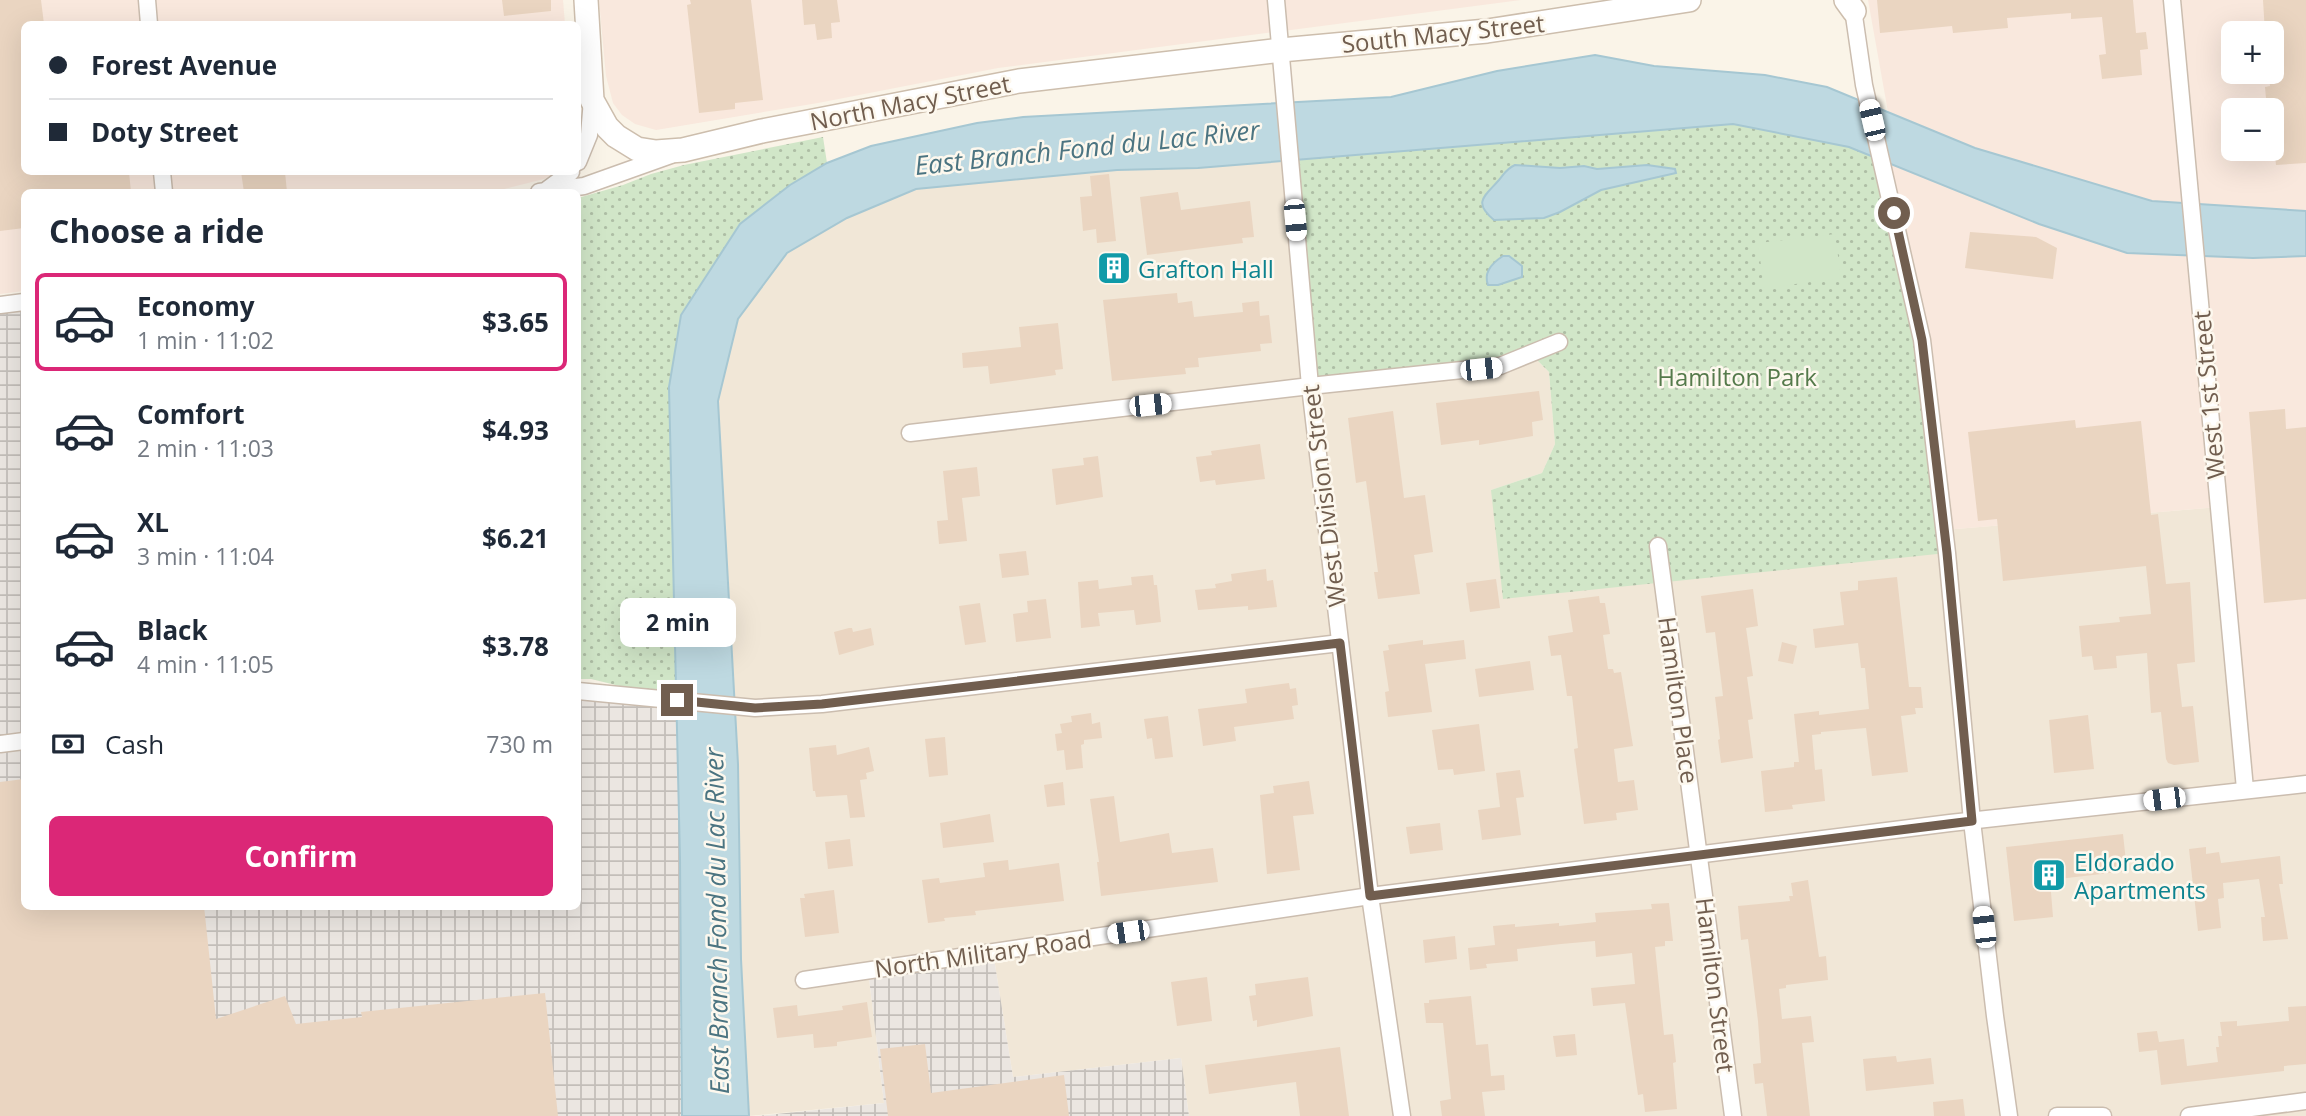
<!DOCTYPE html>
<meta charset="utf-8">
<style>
body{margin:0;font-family:"Open Sans",sans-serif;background:#f6f6f7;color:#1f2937;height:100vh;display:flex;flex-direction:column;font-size:26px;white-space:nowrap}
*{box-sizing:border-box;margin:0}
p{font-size:23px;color:#747a83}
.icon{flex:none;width:38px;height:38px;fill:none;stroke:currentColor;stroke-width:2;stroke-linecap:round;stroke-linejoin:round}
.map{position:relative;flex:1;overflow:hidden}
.sheet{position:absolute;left:21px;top:189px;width:560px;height:721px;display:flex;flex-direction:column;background:#fff;border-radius:10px;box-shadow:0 7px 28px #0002}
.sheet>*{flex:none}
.hud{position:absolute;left:21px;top:21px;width:560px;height:154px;border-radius:10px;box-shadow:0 7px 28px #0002;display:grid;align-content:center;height:154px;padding:0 28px;background:#fff}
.tools{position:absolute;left:2221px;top:21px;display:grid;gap:14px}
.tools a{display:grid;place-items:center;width:63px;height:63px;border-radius:10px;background:#fff;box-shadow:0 7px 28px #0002;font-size:35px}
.end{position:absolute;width:32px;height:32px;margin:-16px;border:9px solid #715e4f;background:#fff;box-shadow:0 0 0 4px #fff}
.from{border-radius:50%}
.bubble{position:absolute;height:49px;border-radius:10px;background:#fff;box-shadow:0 7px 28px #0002;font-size:23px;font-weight:700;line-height:49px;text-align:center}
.car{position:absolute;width:21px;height:42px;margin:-21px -10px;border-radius:9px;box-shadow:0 0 5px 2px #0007;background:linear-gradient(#fff 24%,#345 0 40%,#fff 0 76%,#345 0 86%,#fff 0)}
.hud b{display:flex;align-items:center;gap:24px;height:66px;font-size:26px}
.hud b+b{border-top:2px solid #e0e1e3}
.hud i{width:18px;height:18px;background:#1f2937}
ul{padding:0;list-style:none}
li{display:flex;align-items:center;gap:21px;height:98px;margin:0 14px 10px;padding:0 14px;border:4px solid transparent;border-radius:10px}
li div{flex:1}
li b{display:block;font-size:26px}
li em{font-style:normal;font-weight:700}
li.active{border-color:#db2777}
li>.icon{width:63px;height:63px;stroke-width:1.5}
h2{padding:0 28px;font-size:32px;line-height:84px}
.pay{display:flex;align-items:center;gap:18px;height:77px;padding:0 28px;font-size:26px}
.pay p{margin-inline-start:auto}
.button{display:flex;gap:14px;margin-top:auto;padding:14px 28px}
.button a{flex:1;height:80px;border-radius:10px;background:#db2777;color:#fff;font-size:28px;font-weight:700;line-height:80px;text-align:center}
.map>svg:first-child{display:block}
.residential{fill:#f1e7d7}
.commercial{fill:#f9e8dd;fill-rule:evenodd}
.industrial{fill:url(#industrial-grid)}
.park{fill:url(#park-dots)}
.pitch{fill:#d1e6c8}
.water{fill:#bed9e1;stroke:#a6c7d2;stroke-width:2}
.building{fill:#ead5c1}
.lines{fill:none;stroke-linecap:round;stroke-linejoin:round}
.street-casing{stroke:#cbbdaf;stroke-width:19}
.secondary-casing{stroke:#cdbead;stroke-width:26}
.street{stroke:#fff;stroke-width:16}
.secondary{stroke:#fff;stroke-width:23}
.route{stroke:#715e4f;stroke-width:9}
.labels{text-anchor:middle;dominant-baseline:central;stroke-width:5;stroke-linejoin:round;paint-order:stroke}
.street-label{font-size:24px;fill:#715e4f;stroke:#fdf8ee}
.culture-label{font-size:24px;fill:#0d838f;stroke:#fdf8ee;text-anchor:start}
.park-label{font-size:24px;fill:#557a4b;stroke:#fdf8ee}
.water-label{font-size:26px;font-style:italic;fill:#4b7481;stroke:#fdf8ee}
</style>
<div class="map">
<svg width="2306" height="1116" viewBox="0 0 2306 1116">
<defs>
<pattern id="industrial-grid" width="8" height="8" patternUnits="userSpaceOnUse" patternTransform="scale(1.75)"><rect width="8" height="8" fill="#ebe6e1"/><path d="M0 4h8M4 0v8" fill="none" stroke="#c3beb9"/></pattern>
<pattern id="park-dots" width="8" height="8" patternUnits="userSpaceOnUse" patternTransform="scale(1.75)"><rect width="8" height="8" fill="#d1e6c8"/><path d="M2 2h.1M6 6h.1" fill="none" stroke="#aebea5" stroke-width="1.8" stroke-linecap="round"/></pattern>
</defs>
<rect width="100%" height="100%" fill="#faf4e8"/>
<path class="residential" d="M1290 159 1531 354 1549 372 1555 444 1542 473 1491 490 1944 530 2219 507 2306 784V1116H1189L1181 1058 1013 1077 993 952 868 970 884 1103 749 1116 741 959 738 764 718 401 738 319 787 253 847 218 916 189 1117 170 1198 168Z"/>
<g class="commercial">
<path d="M0 0H563L565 24H24V172H557L544 179 492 192H24V291L0 294Z"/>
<path d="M599 0H1521L998 68 818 103 656 130 635 124 622 115 613 103 606 76Z"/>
<path d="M1868 0H2306V211L2152 201 1975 148 1888 112ZM2233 33H2272V72H2233ZM2233 110H2272V149H2233Z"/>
<path d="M1880 160 2039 224 2127 253 2253 258 2306 256V784L2245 789 2219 507 1944 530Z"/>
</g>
<g class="industrial">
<path d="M24 302V906H578V691L677 700 684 1091 682 1116H0V305Z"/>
<path d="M993 952 1013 1077 1181 1058 1189 1116H756L884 1103 868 970Z"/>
</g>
<g class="park">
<path d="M1733 124 1849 147 1880 160 1916 307 1947 553 1503 599 1491 490 1542 473 1555 444 1549 372 1531 354 1310 386 1290 159Z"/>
<path d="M823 137 827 163 790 185 681 315 669 387 677 700 591 679H578V198L623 185 651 174 684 165Z"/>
</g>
<path class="pitch" d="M1835 234 1841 278 1764 288 1758 243Z"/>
<g class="water">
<path d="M1595 55 1654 66 1765 75 1827 87 1975 148 2152 201 2306 211V256L2253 258 2127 253 2039 224 1849 147 1733 124 1198 168 1117 170 916 189 847 218 787 253 738 319 718 401 738 764 741 959 749 1116H682L680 859 669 387 681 315 740 224 790 185 827 163 871 146 977 123 1023 117 1391 97 1497 71Z"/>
<path d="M1515 165 1560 168 1584 166 1597 169 1647 165 1675 169 1676 173 1601 190 1560 212 1544 218 1494 220C1472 202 1485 196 1499 180 1505 173 1506 169 1515 165Z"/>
<path d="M1503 256H1509L1522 266V277L1498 285H1488C1483 272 1492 263 1503 256Z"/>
</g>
<g class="building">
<path d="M0 0H41L44 24H24V172H129L131 192H24V228L0 231Z"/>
<path d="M502 0H551V11L504 16Z"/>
<path d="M690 0H751L763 100 735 103V109L699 113 687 5 691 4Z"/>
<path d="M802 0H837L840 22 831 23 832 38 817 40 815 24 804 25Z"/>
<path d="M1877 0H2133L2136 33 2146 32 2148 49 2140 50 2142 75 2102 79 2099 55 2106 54 2102 17 2071 19V13L2007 18 2008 28 1953 33 1952 26 1880 33Z"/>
<path d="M2263 0H2306V163L2276 165 2274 145H2272V110H2267L2265 87 2270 86 2268 72H2272V33H2265Z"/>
<path d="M241 172H285L287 192H244Z"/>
<path d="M1109 174 1116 241 1097 243 1096 229 1083 231 1080 197 1092 196 1090 176Z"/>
<path d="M1178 192 1181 210 1250 201 1254 237 1242 238 1243 243 1147 255 1140 197Z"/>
<path d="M1970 232 2036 237 2057 248 2053 279 1965 268Z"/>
<path d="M1177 293 1178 303 1192 301 1194 317 1243 312 1242 303 1259 301 1260 316 1269 315 1272 343 1260 344 1261 351 1198 358 1199 367 1185 368 1186 374 1112 381 1103 300Z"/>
<path d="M1058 323 1063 369 1055 370 1056 375 990 384 988 366 963 368 962 353 1021 347 1019 327Z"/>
<path d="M1539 391 1543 420 1532 422 1533 436 1479 445V440L1441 445 1436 403Z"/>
<path d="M2285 409 2286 429 2306 427V599L2264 603 2249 412Z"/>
<path d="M1393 411 1404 498 1425 495 1433 552 1414 555 1420 594 1378 599 1374 572H1378L1366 481 1356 483 1348 418Z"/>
<path d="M2075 420 2076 428 2141 421 2151 515 2158 514 2166 584 2190 582 2195 662 2177 664 2182 707 2193 706 2199 762 2174 765 2168 763 2166 759 2161 712 2151 713 2147 653 2116 656 2117 668 2094 670 2092 656 2082 657 2079 626 2120 622 2119 617 2151 614 2146 566 2003 581 1997 519 1978 521 1968 432Z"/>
<path d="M1260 444 1265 479 1216 485 1215 480 1200 482 1196 457 1212 455 1211 451Z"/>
<path d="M1098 456 1103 497 1056 505 1052 469 1084 465 1083 458Z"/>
<path d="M977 467 980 496 962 498 967 541 939 544 937 521 948 520 943 471Z"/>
<path d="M1026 551 1029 575 1002 578 999 554Z"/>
<path d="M1266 569 1267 581 1273 580 1277 607 1248 610V606L1198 610 1195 590 1216 588 1215 584 1232 581 1231 574Z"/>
<path d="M1153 575 1154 585H1157L1161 622 1136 625 1134 610 1098 613 1100 626 1081 628 1078 582 1098 580 1099 589 1132 585 1131 577Z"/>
<path d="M1897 577 1909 687H1921L1923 708H1915L1916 714 1901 716 1908 772 1872 776 1866 728 1821 732V734L1812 735 1815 770 1822 769 1825 801 1792 805 1793 809 1765 812 1761 771 1794 767V762H1799L1794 714 1819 711V715L1869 709 1865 668H1861L1858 643 1815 648 1813 629 1844 625 1840 592 1858 590V581Z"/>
<path d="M1496 579 1500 608 1470 612 1466 583Z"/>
<path d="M1753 589 1758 626 1746 628 1753 676 1747 677 1753 719 1748 720 1753 758 1721 763 1718 740 1720 739 1715 697 1723 696 1715 632 1706 633 1701 596Z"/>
<path d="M1599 596 1600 603H1605L1610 634 1603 635 1608 669H1613L1614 673 1621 672 1633 746 1614 749 1618 782 1634 780 1638 810 1616 813 1617 820 1584 824 1574 749 1578 748 1572 696H1567L1561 655 1551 656 1548 636 1573 632 1568 600Z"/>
<path d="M1046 599 1051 638 1016 642 1013 614 1028 612 1027 601Z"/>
<path d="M980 603 986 642 965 645 959 606Z"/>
<path d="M849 628H852L853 632 871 628 874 645 839 655 834 632Z"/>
<path d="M1423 640V645L1464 640 1466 659 1425 664 1432 712 1388 717 1385 692 1389 691 1383 651 1389 650 1388 645Z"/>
<path d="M1782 642 1797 646 1793 664 1778 661Z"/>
<path d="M1530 661 1534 690 1479 697 1475 669Z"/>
<path d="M1289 683 1290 689 1296 688 1298 705 1292 706 1294 719 1234 727 1236 741 1203 746 1198 709 1247 703 1245 689Z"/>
<path d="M1091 713 1092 724 1100 722 1102 738 1084 740V744L1081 745 1083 768 1066 770 1064 750 1057 751 1055 734 1062 733 1060 724 1072 722 1071 716Z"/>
<path d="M2088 715 2094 769 2054 773 2049 720Z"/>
<path d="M1168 716 1173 757 1155 759 1152 738 1147 739 1144 719Z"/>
<path d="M1479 724 1485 771 1454 775 1453 769 1438 770 1432 730Z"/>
<path d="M945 737 948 775 929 777 925 739Z"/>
<path d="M836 745 837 755 869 747 874 771 866 773 867 779 860 780 865 817 850 818 847 795 816 797 815 791H813L809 748Z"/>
<path d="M1520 770 1524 797 1516 798 1521 835 1482 840 1478 810 1500 807 1496 773Z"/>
<path d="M24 779V906H204L216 1019 285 996 296 1024 362 1017 361 1012 545 993 558 1116H0V782Z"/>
<path d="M1309 781 1314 814 1293 816 1300 870 1267 874 1260 795 1274 793 1273 786Z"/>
<path d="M1063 782 1065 805 1047 807 1044 785Z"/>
<path d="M1114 796 1120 842 1169 833 1172 853 1213 848 1218 882 1101 896 1097 862H1099L1090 799Z"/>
<path d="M990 814 994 842 943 848 940 823Z"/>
<path d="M1440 823 1443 850 1410 854 1406 827Z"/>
<path d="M2123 834 2127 871 2050 880 2053 917 2014 921 2006 847Z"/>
<path d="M850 839 853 866 828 869 825 842Z"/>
<path d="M2206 847V854L2219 852 2221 863 2280 856 2283 884H2279L2288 939 2263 941 2261 917H2265L2259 879 2223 883 2224 898 2218 899 2221 928 2198 931 2189 849Z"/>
<path d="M1008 860 1009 870 1059 863 1064 901 975 911 976 915 944 918 945 921 928 923 922 880 939 878 940 883 985 877 983 863Z"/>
<path d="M1808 880 1819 957 1826 956 1828 980 1786 985V988L1779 989 1782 1019 1811 1016 1814 1042 1802 1043 1810 1116H1767L1763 1083 1755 1084 1753 1064 1761 1063 1758 1021 1748 939 1741 940 1738 906 1790 901 1789 896H1793L1791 883Z"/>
<path d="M834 890 839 933 805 937 800 898H805L804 894Z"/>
<path d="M1669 903 1673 941H1665V946L1655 947 1664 1035 1673 1034 1676 1062 1673 1063 1677 1109 1645 1112 1643 1094 1638 1095 1625 1003 1593 1006 1591 988 1635 984 1632 953 1596 957 1595 941 1561 944 1517 949 1518 961 1486 964 1487 968 1470 970 1468 948 1495 945 1493 926 1515 924V927L1559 923V926L1596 922 1595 913 1652 909 1651 904Z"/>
<path d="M1455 936 1457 959 1425 963 1423 940Z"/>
<path d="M1207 977 1212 1021 1177 1026 1171 982Z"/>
<path d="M1308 977 1313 1016 1257 1027V1020L1253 1021 1249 996 1256 995 1255 984Z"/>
<path d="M1471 996 1476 1045 1488 1044 1491 1076 1504 1075 1505 1090 1482 1092 1485 1116H1442L1440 1101 1451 1099 1443 1023H1426L1424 1003H1429V1000Z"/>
<path d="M867 1002 872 1037 837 1042V1046L814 1048 813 1034 777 1038 773 1008 797 1005 798 1016 843 1010 842 1006Z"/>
<path d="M2306 1006V1064L2284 1066V1071L2161 1085 2157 1050 2139 1052 2137 1033 2157 1031 2159 1042 2184 1039 2187 1066 2218 1062 2216 1047H2219L2218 1036H2222L2220 1022 2237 1021V1026L2289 1021 2288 1007Z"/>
<path d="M1575 1034 1577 1055 1556 1057 1553 1036Z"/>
<path d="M925 1044 931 1093 1064 1075 1069 1116H888L880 1049Z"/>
<path d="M1340 1047 1349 1116H1300L1296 1082 1209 1094 1205 1065Z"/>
<path d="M1896 1056 1897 1062 1931 1058 1934 1084 1866 1091 1863 1059Z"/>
<path d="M1963 1099 1965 1116H1934L1933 1102Z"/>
</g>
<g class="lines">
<g class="street-casing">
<g id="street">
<path d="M147 0 149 24"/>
<path d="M1276 0 1310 386 1370 896 1402 1116"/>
<path d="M2172 0 2245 789"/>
<path d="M1852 2 1864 85 1922 340 1947 553 1972 821 1995 1016 2009 1116"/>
<path d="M578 162 589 135 592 100"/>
<path d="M162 172 164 192"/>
<path d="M548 189 571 172"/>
<path d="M539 192 584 186 671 155"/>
<path d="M0 305 24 302"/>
<path d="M910 433 1310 386 1500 366 1559 342"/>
<path d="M1658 546 1733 1116"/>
<path d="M578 691 755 708 822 704 1340 643"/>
<path d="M0 744 24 741"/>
<path d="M804 980 1370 896 1950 823 2306 784"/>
<path d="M2057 1116H2103"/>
<path d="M2189 1116 2306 1101"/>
</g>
</g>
<g class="secondary-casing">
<g id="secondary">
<path d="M586 0 592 100 607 127 616 136 637 149 656 152 683 150 762 131 1019 81 1281 50 1487 31 1689 0"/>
<path d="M1846 0 1854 11"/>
</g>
</g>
<use href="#street" class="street"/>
<use href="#secondary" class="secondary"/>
</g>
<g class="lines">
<path class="route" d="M677 700 755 708 822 704 1340 643 1370 896 1972 821 1947 553 1922 340 1894 213"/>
</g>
<defs>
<g id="building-square" transform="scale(1.75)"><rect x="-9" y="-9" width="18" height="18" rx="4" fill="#0f9aa8" stroke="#fdf8ee"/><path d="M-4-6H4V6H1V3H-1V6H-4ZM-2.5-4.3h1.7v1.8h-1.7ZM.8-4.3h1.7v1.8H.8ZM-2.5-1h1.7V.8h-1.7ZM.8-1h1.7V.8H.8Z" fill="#fff"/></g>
</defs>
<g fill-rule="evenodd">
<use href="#building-square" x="1114" y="268"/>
<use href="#building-square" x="2049" y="875"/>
</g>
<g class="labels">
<g class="street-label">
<text transform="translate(1443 33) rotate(-6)">South Macy Street</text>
<text transform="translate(910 102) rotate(-11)">North Macy Street</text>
<text transform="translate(2208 395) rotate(-95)">West 1st Street</text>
<text transform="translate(1323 496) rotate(-97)">West Division Street</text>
<text transform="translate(1679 700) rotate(82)">Hamilton Place</text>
<text transform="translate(983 953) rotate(-8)">North Military Road</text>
<text transform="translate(1716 985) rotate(83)">Hamilton Street</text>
</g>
<g class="culture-label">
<text x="1138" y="268">Grafton Hall</text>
<text x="2074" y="861">Eldorado<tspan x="2074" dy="28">Apartments</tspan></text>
</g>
<g class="park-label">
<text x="1737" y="376">Hamilton Park</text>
</g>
<g class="water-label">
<text transform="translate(1087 147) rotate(-6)">East Branch Fond du Lac River</text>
<text transform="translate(716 921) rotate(-91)">East Branch Fond du Lac River</text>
</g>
</g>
</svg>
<div class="tools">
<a>+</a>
<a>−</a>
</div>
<i class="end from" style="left:1894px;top:213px"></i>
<i class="end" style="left:677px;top:700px"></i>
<div class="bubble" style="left:620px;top:598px;width:116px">2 min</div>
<i class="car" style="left:1872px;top:120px;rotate:347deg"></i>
<i class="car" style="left:1295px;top:220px;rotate:175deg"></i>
<i class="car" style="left:1481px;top:369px;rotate:84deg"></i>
<i class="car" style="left:1150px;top:405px;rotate:84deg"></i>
<i class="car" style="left:2164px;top:799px;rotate:263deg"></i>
<i class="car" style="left:1984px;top:927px;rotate:353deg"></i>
<i class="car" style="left:1128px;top:932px;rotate:262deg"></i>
<div class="hud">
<b><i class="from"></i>Forest Avenue</b>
<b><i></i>Doty Street</b>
</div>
<section class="sheet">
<h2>Choose a ride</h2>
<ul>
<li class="active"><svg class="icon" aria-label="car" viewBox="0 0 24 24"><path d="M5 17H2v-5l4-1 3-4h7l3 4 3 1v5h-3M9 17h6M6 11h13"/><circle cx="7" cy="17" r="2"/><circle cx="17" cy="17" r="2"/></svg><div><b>Economy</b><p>1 min · 11:02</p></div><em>$3.65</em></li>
<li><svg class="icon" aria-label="car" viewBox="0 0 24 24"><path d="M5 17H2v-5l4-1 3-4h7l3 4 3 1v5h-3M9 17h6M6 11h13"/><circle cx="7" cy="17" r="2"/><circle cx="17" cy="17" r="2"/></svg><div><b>Comfort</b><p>2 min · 11:03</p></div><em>$4.93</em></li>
<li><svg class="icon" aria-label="car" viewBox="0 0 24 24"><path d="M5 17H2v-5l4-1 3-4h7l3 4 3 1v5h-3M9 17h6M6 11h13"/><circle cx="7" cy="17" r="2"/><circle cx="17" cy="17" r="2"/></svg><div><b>XL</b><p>3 min · 11:04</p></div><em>$6.21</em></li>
<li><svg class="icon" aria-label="car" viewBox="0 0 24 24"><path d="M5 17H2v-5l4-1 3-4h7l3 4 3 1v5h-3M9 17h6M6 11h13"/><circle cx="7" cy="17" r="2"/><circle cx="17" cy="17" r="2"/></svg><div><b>Black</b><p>4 min · 11:05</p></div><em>$3.78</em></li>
</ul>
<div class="pay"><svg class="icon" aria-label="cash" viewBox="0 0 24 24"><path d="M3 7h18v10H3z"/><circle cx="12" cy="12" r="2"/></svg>Cash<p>730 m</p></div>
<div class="button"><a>Confirm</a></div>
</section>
</div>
